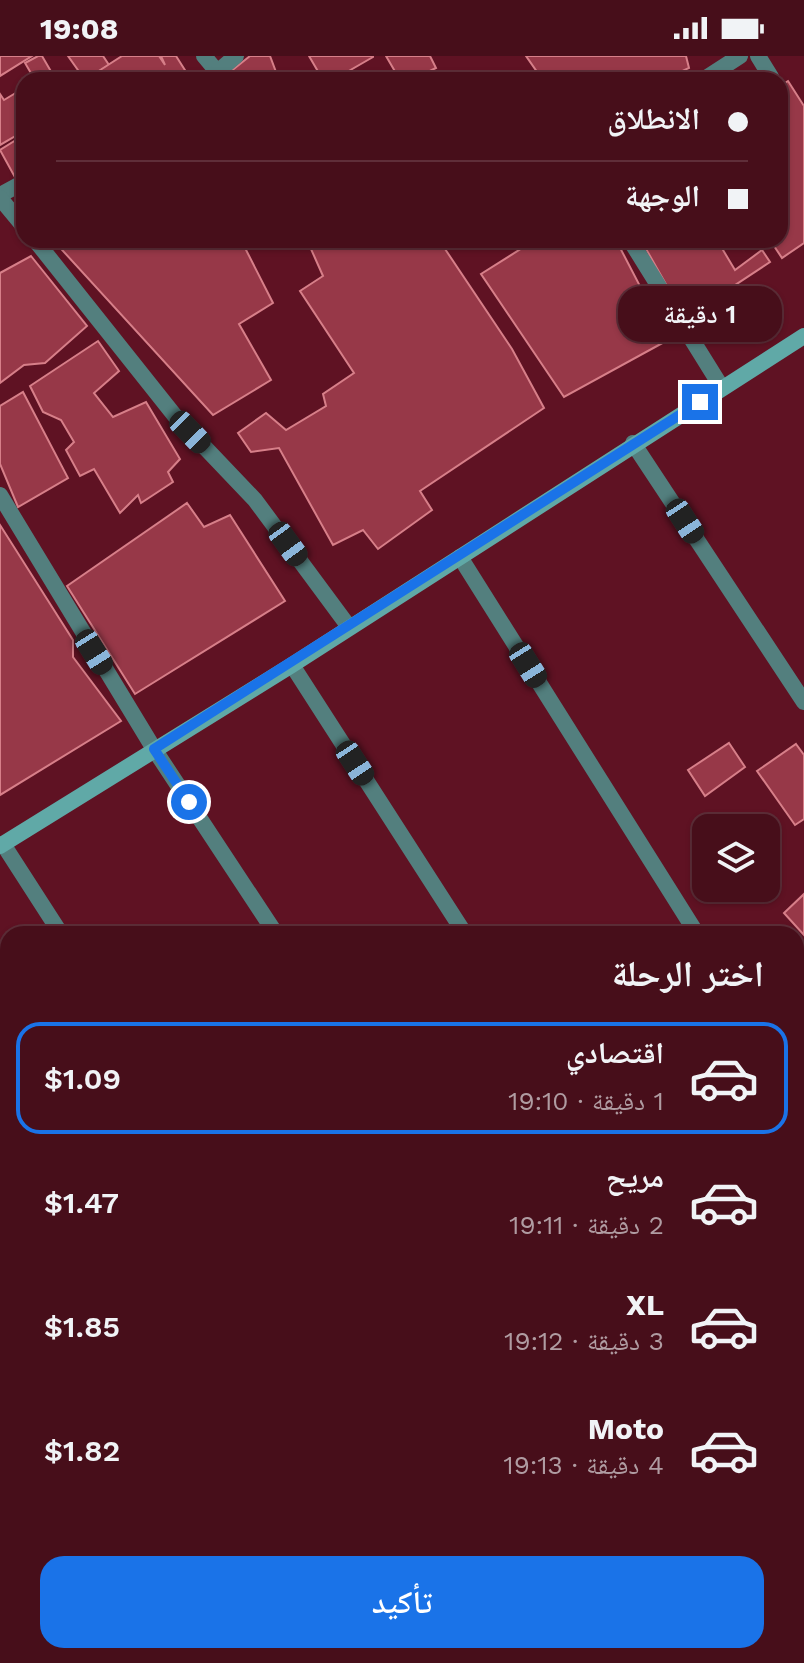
<!DOCTYPE html>
<html lang="ar">
<meta charset="utf-8">
<style>
body{margin:0;font-family:"Work Sans","Noto Naskh Arabic",sans-serif;background:#511c27;color:#f1f3f6;direction:rtl;height:100vh;display:flex;flex-direction:column;font-size:30px;white-space:nowrap}
*{box-sizing:border-box;margin:0}
p{font-size:26px;color:#b09ca2}
.icon{flex:none;width:44px;height:44px;fill:none;stroke:currentColor;stroke-width:2;stroke-linecap:round;stroke-linejoin:round}
.map{position:relative;flex:1;overflow:hidden;direction:ltr}
.drawer{position:absolute;left:0px;top:870px;width:804px;height:738px;display:flex;flex-direction:column;background:#470e1a;border-radius:24px 24px 0 0;box-shadow:0 2px 6px #0004,0 0 0 2px #5f2e39;direction:rtl}
.drawer>*{flex:none}
.top-card{position:absolute;left:16px;top:16px;width:772px;height:176px;border-radius:24px;box-shadow:0 2px 6px #0004,0 0 0 2px #5f2e39;direction:rtl;display:grid;align-content:center;height:176px;padding:0 40px;background:#470e1a}
.controls{position:absolute;left:692px;top:758px;display:grid;gap:16px}
.controls a{display:grid;place-items:center;width:88px;height:88px;border-radius:16px;background:#470e1a;box-shadow:0 2px 6px #0004,0 0 0 2px #5f2e39;font-size:40px}
.end{position:absolute;width:36px;height:36px;margin:-18px;border:10px solid #1a73e8;background:#fff;box-shadow:0 0 0 4px #fff}
.from{border-radius:50%}
.bubble{position:absolute;height:56px;border-radius:24px;background:#470e1a;box-shadow:0 2px 6px #0004,0 0 0 2px #5f2e39;font-size:26px;font-weight:600;line-height:56px;text-align:center;direction:rtl}
.car{position:absolute;width:24px;height:48px;margin:-24px -12px;border-radius:10px;box-shadow:0 0 6px 2px #0007;background:linear-gradient(#222 24%,#8ab4d8 0 40%,#222 0 76%,#8ab4d8 0 86%,#222 0)}
.top-card b{display:flex;align-items:center;gap:28px;height:76px;font-size:30px}
.top-card b+b{border-top:2px solid #5f2e39}
.top-card i{width:20px;height:20px;background:#f1f3f6}
ul{padding:0;list-style:none}
li{display:flex;align-items:center;gap:24px;height:112px;margin:0 16px 12px;padding:0 24px;border:4px solid transparent;border-radius:24px}
li div{flex:1}
li b{display:block;font-size:30px}
li em{font-style:normal;font-weight:600}
li.current{border-color:#1a73e8}
li>.icon{width:72px;height:72px;stroke-width:1.5}
h2{padding:0 40px;font-size:36px;line-height:96px}
.action{display:flex;gap:16px;margin-top:auto;padding:16px 40px}
.action a{flex:1;height:92px;border-radius:24px;background:#1a73e8;color:#fff;font-size:32px;font-weight:600;line-height:92px;text-align:center}
.status{display:flex;justify-content:space-between;align-items:center;height:56px;padding:0 40px;background:#470e1a;direction:ltr}
.status svg{height:22px;fill:currentColor}
.map>svg:first-child{display:block}
.building{fill:#973848;stroke:#d77f89;stroke-width:2}
.lines{fill:none;stroke-linecap:round;stroke-linejoin:round}
.street{stroke:#537f7e;stroke-width:16}
.secondary{stroke:#60a9a7;stroke-width:16}
.route{stroke:#1a73e8;stroke-width:10}
</style>
<div class="status"><b>19:08</b><svg viewBox="0 0 49 12"><path d="M0 12V9h3v3zM5 12V6h3v6zM10 12V3h3v9zM15 12V0h3v12zM26 1h20v11H26zM47 4h2v5h-2z"/></svg></div>
<div class="map">
<svg width="804" height="1607" viewBox="0 0 804 1607">
<rect width="100%" height="100%" fill="#5f1223"/>
<g class="building">
<path d="M0 0H32L0 20Z"/>
<path d="M38 0H42L56 24H35L25 7Z"/>
<path d="M68 0H103L109 9 85 24Z"/>
<path d="M122 0H159L165 9 161 0H176L190 22 97 24 94 18Z"/>
<path d="M250 0H270L279 24H220Z"/>
<path d="M309 0H373V1L333 24H323Z"/>
<path d="M386 0H430L436 12 411 24H400Z"/>
<path d="M526 0H686L689 12 663 24H556L553 17 540 20Z"/>
<path d="M788 25 804 50V187L782 202 770 184H780V30Z"/>
<path d="M24 32V75L0 89V38L4 44Z"/>
<path d="M24 79V121L17 125 0 94Z"/>
<path d="M53 184H241L273 247 239 268 271 324 213 359Z"/>
<path d="M307 184H390L392 187 397 184H439L512 293 544 352 420 435 432 454 378 493 363 474 333 489 279 392 251 396 238 377 266 357 286 374 326 350 323 338 354 317 300 235 323 220Z"/>
<path d="M535 184H616L668 284 564 341 481 218Z"/>
<path d="M641 184H717L735 214 762 194 770 206 685 262Z"/>
<path d="M31 200 87 270 45 307 24 309 0 327V217Z"/>
<path d="M98 285 119 315 94 337 113 361 146 346 180 403 168 416 173 426 141 447 138 439 120 457 94 413 80 420 66 394 74 386 61 364 43 356 30 330Z"/>
<path d="M23 336 68 422 18 451 0 408V350Z"/>
<path d="M187 447 204 471 230 459 285 545 135 638 67 530Z"/>
<path d="M0 469 73 584V601L121 665 0 739Z"/>
<path d="M729 687 745 711 705 740 688 714Z"/>
<path d="M796 688 804 699V763L795 769 757 715Z"/>
<path d="M804 838V879L784 857Z"/>
</g>
<g class="lines">
<g class="street">
<path d="M204 0 219 18"/>
<path d="M758 0 771 21"/>
<path d="M208 24 236 0"/>
<path d="M703 24 740 0"/>
<path d="M0 139 24 126"/>
<path d="M0 142 24 171"/>
<path d="M35 184 175 360 255 444 349 571"/>
<path d="M630 184 722 332"/>
<path d="M633 387 804 646"/>
<path d="M0 439 154 693 276 878"/>
<path d="M460 501 697 878"/>
<path d="M292 609 465 878"/>
<path d="M3 788 61 878"/>
<path d="M796 992 804 987"/>
<path d="M796 1035 804 1048"/>
<path d="M796 1393 804 1405"/>
<path d="M521 1600 525 1607"/>
<path d="M744 1600 749 1607"/>
</g>
<path class="secondary" d="M0 790 292 609 804 280"/>
</g>
<g class="lines">
<path class="route" d="M189 746 154 693 700 346"/>
</g>
</svg>
<div class="controls">
<a><svg class="icon" aria-label="layers" viewBox="0 0 24 24"><path d="M12 4l9 5-9 5-9-5zM3 14l9 5 9-5"/></svg></a>
</div>
<i class="end from" style="left:189px;top:746px"></i>
<i class="end" style="left:700px;top:346px"></i>
<div class="bubble" style="left:618px;top:230px;width:164px">1 دقيقة</div>
<i class="car" style="left:190px;top:376px;rotate:136deg"></i>
<i class="car" style="left:685px;top:465px;rotate:147deg"></i>
<i class="car" style="left:288px;top:488px;rotate:144deg"></i>
<i class="car" style="left:94px;top:596px;rotate:148deg"></i>
<i class="car" style="left:528px;top:609px;rotate:148deg"></i>
<i class="car" style="left:355px;top:707px;rotate:147deg"></i>
<div class="top-card">
<b><i class="from"></i>الانطلاق</b>
<b><i></i>الوجهة</b>
</div>
<section class="drawer">
<h2>اختر الرحلة</h2>
<ul>
<li class="current"><svg class="icon" aria-label="car" viewBox="0 0 24 24"><path d="M5 17H2v-5l4-1 3-4h7l3 4 3 1v5h-3M9 17h6M6 11h13"/><circle cx="7" cy="17" r="2"/><circle cx="17" cy="17" r="2"/></svg><div><b>اقتصادي</b><p>1 دقيقة · 19:10</p></div><em>$1.09</em></li>
<li><svg class="icon" aria-label="car" viewBox="0 0 24 24"><path d="M5 17H2v-5l4-1 3-4h7l3 4 3 1v5h-3M9 17h6M6 11h13"/><circle cx="7" cy="17" r="2"/><circle cx="17" cy="17" r="2"/></svg><div><b>مريح</b><p>2 دقيقة · 19:11</p></div><em>$1.47</em></li>
<li><svg class="icon" aria-label="car" viewBox="0 0 24 24"><path d="M5 17H2v-5l4-1 3-4h7l3 4 3 1v5h-3M9 17h6M6 11h13"/><circle cx="7" cy="17" r="2"/><circle cx="17" cy="17" r="2"/></svg><div><b>XL</b><p>3 دقيقة · 19:12</p></div><em>$1.85</em></li>
<li><svg class="icon" aria-label="car" viewBox="0 0 24 24"><path d="M5 17H2v-5l4-1 3-4h7l3 4 3 1v5h-3M9 17h6M6 11h13"/><circle cx="7" cy="17" r="2"/><circle cx="17" cy="17" r="2"/></svg><div><b>Moto</b><p>4 دقيقة · 19:13</p></div><em>$1.82</em></li>
</ul>
<div class="action"><a>تأكيد</a></div>
</section>
</div>
